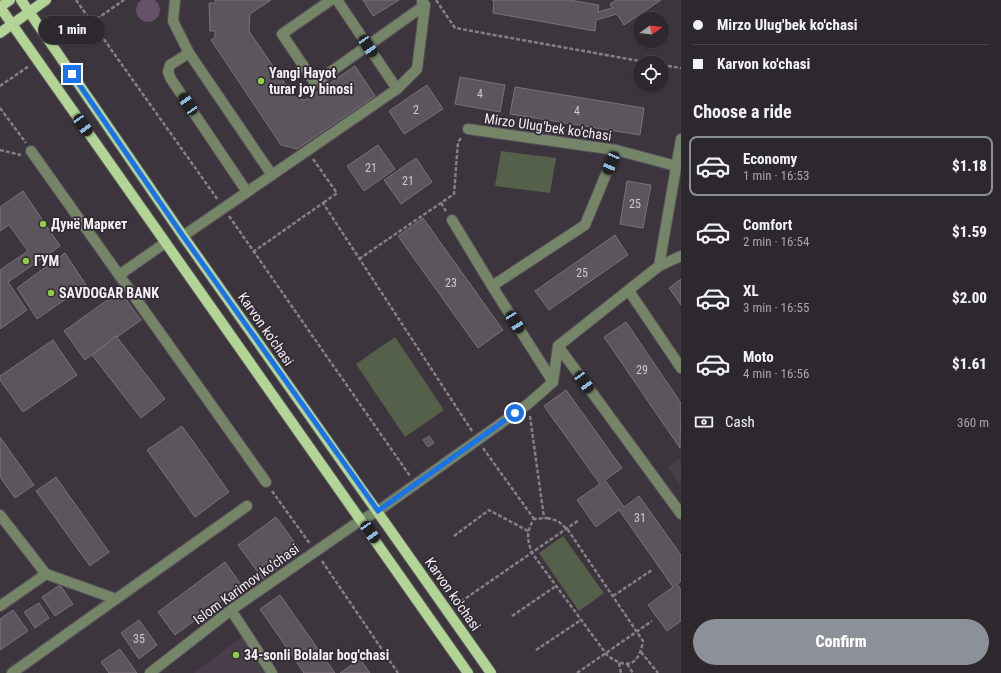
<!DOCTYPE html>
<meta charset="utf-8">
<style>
body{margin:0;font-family:"Roboto Condensed",sans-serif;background:#353036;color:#f1f3f6;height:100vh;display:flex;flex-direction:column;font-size:15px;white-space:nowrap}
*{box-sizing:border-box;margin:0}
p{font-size:13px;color:#a7a6aa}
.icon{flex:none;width:22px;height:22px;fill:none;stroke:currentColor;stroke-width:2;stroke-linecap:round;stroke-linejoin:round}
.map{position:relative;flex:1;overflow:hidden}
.drawer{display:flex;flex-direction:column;background:#2d282e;width:320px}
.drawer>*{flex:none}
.guide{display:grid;align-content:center;height:88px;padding:0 12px;background:#2d282e}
.needle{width:26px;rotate:76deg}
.fabs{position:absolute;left:633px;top:12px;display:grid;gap:8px}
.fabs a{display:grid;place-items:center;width:36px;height:36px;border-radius:50%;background:#2d282e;box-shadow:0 1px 3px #0004,0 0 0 1px #48444a;font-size:20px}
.end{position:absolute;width:18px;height:18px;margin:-9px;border:5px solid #1a73e8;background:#fff;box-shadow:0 0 0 2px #fff}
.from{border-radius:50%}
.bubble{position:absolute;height:28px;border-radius:14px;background:#2d282e;box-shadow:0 1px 3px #0004,0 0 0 1px #48444a;font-size:13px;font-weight:800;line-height:28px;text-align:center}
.car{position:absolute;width:12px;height:24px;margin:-12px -6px;border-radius:5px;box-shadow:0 0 3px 1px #0007;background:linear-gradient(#222 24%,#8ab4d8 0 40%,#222 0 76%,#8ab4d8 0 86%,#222 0)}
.guide b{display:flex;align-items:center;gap:14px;height:38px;font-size:15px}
.guide b+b{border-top:1px solid #48444a}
.guide i{width:10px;height:10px;background:#f1f3f6}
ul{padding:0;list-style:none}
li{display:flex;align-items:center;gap:12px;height:60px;margin:0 8px 6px;padding:0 4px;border:2px solid transparent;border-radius:8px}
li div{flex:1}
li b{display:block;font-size:15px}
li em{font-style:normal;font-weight:800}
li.selected{border-color:#8c9099}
li>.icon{width:36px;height:36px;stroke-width:1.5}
h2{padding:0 12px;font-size:18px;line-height:48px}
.pay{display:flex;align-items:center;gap:10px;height:44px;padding:0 12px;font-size:15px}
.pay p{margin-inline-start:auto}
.primary-button{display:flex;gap:8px;margin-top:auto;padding:8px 12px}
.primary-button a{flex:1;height:46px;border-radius:24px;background:#8c9099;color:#fff;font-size:16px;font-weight:800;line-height:46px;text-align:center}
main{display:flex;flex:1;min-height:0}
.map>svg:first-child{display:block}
.built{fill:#493f4b}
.green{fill:#54604a}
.water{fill:#66506a}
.building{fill:#5d555e;stroke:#7a717b}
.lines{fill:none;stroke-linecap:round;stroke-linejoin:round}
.minor-casing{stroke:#59535a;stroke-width:12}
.major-casing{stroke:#59535a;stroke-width:12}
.path{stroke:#857f86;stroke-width:2.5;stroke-dasharray:4 2;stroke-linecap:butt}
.minor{stroke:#758668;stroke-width:10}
.major{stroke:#b2d495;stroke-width:10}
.route{stroke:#1a73e8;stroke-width:5}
.poi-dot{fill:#8dce44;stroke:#322b33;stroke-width:1.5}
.labels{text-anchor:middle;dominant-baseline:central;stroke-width:3.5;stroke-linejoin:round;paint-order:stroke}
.number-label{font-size:12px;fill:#cec8cf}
.poi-label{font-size:14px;font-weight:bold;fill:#f4eff5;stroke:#322b33;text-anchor:start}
.street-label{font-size:14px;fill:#f4eff5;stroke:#322b33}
</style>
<main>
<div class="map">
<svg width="681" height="673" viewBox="0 0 681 673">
<rect width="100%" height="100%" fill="#3c353d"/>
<g class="built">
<path d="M681 458V486L667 467Z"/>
<path d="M242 637 267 673H194Z"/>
</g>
<g class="green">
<path d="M501 151 556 158 550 193 495 186Z"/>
<path d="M395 337 444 410 405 437 356 364Z"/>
<path d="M563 536 604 593 579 611 539 553Z"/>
</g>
<circle class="water" cx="148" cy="10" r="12"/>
<g class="building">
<path d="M215 0H271L250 14 249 31 294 97 305 100 355 66 375 96 297 149 281 145 211 40 215 37V31H210L209 3H215Z"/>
<path d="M363 0H399L373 16Z"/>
<path d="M492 0H569L599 5 598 12 612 8 610 4 616 0H661L624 25 617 14 596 20 595 31 493 13 494 2Z"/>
<path d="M460 77 505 85 500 112 455 104Z"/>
<path d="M427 85 443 109 404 134 389 111Z"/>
<path d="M515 87 644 108 640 135 510 114Z"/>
<path d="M378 145 395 169 364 191 347 166Z"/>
<path d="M416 158 432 182 401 204 384 180Z"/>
<path d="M627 181 651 185 643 228 620 224Z"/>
<path d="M23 191 60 246 8 282 27 310 0 329V270L28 251 9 225 0 231V207Z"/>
<path d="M423 218 503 330 478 348 398 236Z"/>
<path d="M615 235 628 255 549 310 535 291Z"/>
<path d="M65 253 86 285 37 319 17 288Z"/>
<path d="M681 279V305L669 288Z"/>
<path d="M120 291 141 320 85 360 64 331Z"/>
<path d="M626 322 681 403 680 448 604 337Z"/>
<path d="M116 336 165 399 141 418 92 355Z"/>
<path d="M53 340 77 375 23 412 0 380V376Z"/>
<path d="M566 390 622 468 605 480 624 507 639 496 681 555V581L677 584 681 590V621L667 631 648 605 673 587 619 510 596 527 577 500 600 484 544 406Z"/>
<path d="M182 426 229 492 195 517 147 450Z"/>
<path d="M429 436 434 443 428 447 423 440Z"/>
<path d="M0 437 34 485 15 498 0 477Z"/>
<path d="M56 477 109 552 90 566 36 491Z"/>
<path d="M276 517 301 551 263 579 238 545Z"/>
<path d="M225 562 242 586 175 635 158 612Z"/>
<path d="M60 585 73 604 55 616 42 597Z"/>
<path d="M280 595 335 673H304L260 609Z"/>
<path d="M39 603 49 618 35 628 24 612Z"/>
<path d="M13 610 28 631 0 650V619Z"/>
<path d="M139 620 157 645 139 659 121 633Z"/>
<path d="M120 649 137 673H109L101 662Z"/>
<path d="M360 659 370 673H340Z"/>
</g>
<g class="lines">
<g class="minor-casing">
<g id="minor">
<path d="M175 0 173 21 189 53 272 175"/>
<path d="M331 0 282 34 315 83 425 5"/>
<path d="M189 53 170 65 168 72 171 79 247 192"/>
<path d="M397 89 417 69 425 5 422 2"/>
<path d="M468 129 616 150 585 225 492 286 553 382"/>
<path d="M616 150 676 166 681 162"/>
<path d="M31 151 266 482"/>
<path d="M452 220 492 286"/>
<path d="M183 236 397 89 337 0"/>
<path d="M659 266 681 256"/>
<path d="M119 275 165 243"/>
<path d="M629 291 681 368"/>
<path d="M558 346 681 514"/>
<path d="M0 515 46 574 0 606"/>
<path d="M46 574 116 599 247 506"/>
<path d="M231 610 272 673"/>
<path d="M12 673 116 599"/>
<path d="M150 673 231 610 361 520 378 511 528 404 553 382 558 346 659 266 681 139"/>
</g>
</g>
<g class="major-casing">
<g id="major">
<path d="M21 0 183 236 491 673"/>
<path d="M0 7 468 673"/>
<path d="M0 7 10 0"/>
<path d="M0 33 46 0"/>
</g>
</g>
<g class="path">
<path d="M76 0 218 200"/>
<path d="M436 0 455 28 651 63"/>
<path d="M62 43 124 0"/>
<path d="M662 65 681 68"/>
<path d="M0 86 29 66"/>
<path d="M0 108 26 143"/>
<path d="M0 150 21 155"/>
<path d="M313 159 337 193 323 203"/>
<path d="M441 203 446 211"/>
<path d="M229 216 410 476"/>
<path d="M253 252 323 203 472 431"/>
<path d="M359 259 454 194 458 142 462 137"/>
<path d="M530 416 544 518"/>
<path d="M483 448 534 519"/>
<path d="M272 491 310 544"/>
<path d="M547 518 558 521 568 530 643 641C639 666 626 670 607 655L532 553C527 539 526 532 534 519Z"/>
<path d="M454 536 489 510 528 531"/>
<path d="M322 561 398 673"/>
<path d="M613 596 652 570"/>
<path d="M456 605 579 520"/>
<path d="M512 616 556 586"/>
<path d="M536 650 581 620"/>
<path d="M641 652 658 673"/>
<path d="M619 663 621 673"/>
<path d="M627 664 633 673"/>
<path d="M577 673 652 621"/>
</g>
<use href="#minor" class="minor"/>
<use href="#major" class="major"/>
</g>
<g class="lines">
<path class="route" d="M72 74 183 236 378 511 515 413"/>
</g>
<g class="poi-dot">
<circle cx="261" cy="81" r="4"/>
<circle cx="43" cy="224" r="4"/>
<circle cx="26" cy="261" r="4"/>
<circle cx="51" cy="293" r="4"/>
<circle cx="236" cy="655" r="4"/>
</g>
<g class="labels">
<g class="number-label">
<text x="480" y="94">4</text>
<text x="416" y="110">2</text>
<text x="577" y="111">4</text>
<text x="371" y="168">21</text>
<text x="408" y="181">21</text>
<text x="635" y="204">25</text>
<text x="582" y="273">25</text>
<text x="451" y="283">23</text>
<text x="642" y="370">29</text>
<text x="640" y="518">31</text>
<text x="139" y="639">35</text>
</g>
<g class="poi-label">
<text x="269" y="73">Yangi Hayot<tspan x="269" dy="16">turar joy binosi</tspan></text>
<text x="51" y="224">Дунё Маркет</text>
<text x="34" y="261">ГУМ</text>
<text x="59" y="293">SAVDOGAR BANK</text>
<text x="244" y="655">34-sonli Bolalar bog'chasi</text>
</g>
<g class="street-label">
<text transform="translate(548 127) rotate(8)">Mirzo Ulug'bek ko'chasi</text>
<text transform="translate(266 329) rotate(55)">Karvon ko'chasi</text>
<text transform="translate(246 584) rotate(-36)">Islom Karimov ko‘chasi</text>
<text transform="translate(453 594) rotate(55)">Karvon ko'chasi</text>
</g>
</g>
</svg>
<div class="fabs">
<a><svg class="needle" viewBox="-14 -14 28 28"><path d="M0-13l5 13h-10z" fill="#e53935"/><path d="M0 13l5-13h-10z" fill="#a7a6aa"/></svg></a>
<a><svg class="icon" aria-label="locate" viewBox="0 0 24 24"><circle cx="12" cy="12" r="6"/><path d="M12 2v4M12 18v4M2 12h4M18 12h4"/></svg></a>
</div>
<i class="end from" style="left:515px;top:413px"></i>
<i class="end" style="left:72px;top:74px"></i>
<div class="bubble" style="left:39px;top:16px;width:66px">1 min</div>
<i class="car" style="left:368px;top:46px;rotate:146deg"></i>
<i class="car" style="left:188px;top:104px;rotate:326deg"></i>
<i class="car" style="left:83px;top:125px;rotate:145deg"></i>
<i class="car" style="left:611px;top:163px;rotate:203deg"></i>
<i class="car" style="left:515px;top:322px;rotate:148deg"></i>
<i class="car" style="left:584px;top:382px;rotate:144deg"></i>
<i class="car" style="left:370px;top:532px;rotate:145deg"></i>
</div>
<section class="drawer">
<div class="guide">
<b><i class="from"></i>Mirzo Ulug'bek ko'chasi</b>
<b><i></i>Karvon ko'chasi</b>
</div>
<h2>Choose a ride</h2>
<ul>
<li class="selected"><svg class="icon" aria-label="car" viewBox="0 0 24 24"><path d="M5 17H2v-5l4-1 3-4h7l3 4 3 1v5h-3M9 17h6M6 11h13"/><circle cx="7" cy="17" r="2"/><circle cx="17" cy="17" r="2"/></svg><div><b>Economy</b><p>1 min · 16:53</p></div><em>$1.18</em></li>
<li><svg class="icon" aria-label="car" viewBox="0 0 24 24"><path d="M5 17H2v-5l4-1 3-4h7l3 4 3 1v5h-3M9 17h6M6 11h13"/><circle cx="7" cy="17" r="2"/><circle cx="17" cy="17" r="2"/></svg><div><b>Comfort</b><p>2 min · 16:54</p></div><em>$1.59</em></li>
<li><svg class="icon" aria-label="car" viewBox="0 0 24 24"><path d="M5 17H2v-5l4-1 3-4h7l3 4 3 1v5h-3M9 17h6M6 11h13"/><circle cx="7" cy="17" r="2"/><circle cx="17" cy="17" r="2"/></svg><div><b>XL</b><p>3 min · 16:55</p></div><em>$2.00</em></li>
<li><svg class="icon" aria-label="car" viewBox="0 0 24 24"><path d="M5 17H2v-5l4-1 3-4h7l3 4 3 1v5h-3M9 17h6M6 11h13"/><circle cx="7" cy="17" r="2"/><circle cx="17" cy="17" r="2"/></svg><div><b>Moto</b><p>4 min · 16:56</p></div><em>$1.61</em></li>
</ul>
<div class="pay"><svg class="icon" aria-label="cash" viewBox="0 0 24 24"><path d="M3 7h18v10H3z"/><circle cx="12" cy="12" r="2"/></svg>Cash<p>360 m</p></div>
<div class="primary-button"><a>Confirm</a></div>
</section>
</main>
